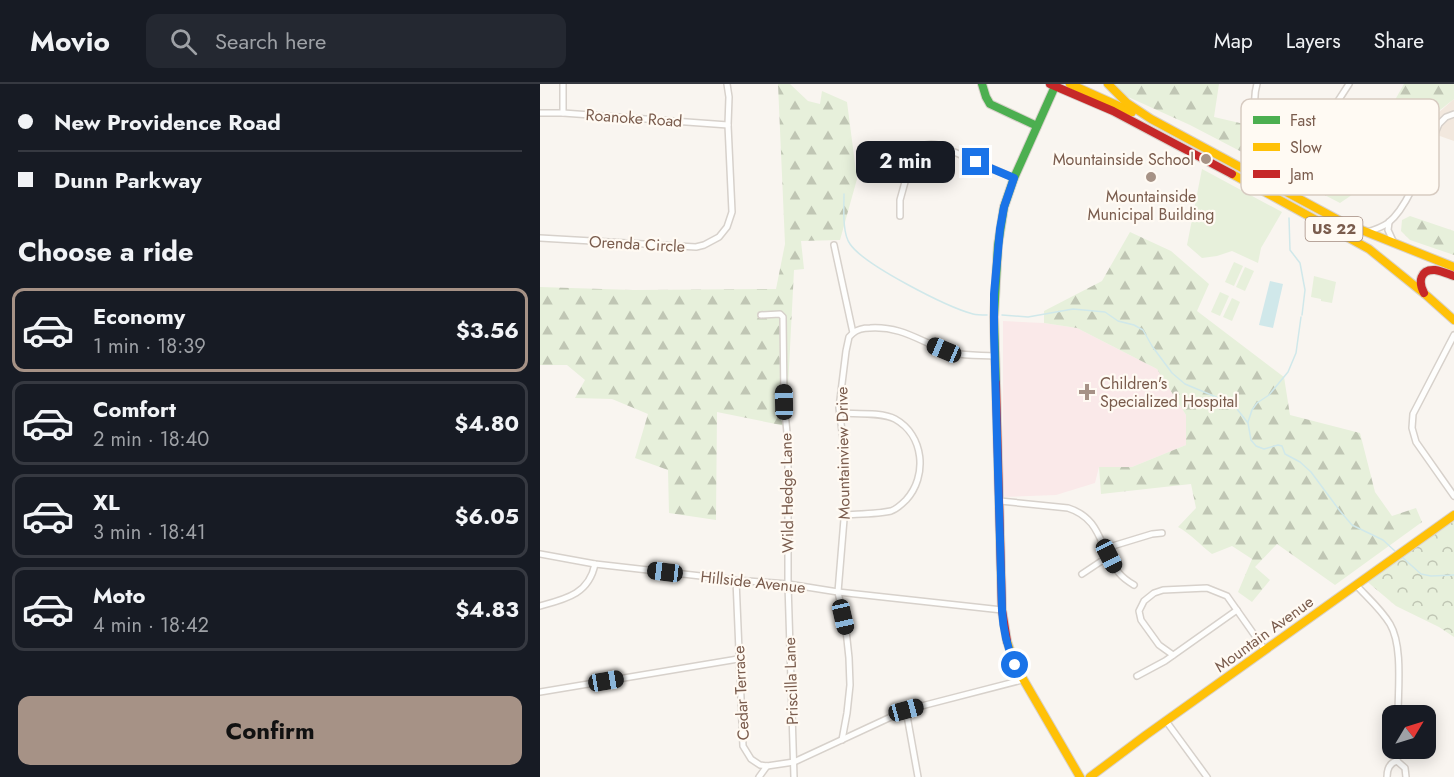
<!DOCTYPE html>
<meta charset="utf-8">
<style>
body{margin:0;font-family:Jost,sans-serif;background:#242831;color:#f1f3f6;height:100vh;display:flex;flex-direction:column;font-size:22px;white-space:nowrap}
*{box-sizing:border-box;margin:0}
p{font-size:20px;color:#9ea1a6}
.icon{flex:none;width:33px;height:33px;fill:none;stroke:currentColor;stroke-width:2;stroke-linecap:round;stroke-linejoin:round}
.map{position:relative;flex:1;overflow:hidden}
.panel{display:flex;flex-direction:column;background:#171b24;width:540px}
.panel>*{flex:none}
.top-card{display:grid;align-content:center;height:132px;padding:0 18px;background:#171b24}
.needle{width:39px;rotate:52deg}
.buttons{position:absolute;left:842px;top:621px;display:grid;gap:12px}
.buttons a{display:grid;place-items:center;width:54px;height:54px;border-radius:12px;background:#171b24;box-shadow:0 3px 15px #0003;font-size:30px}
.end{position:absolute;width:27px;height:27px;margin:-14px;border:8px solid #1a73e8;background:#fff;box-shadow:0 0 0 3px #fff}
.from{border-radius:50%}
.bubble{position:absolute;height:42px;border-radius:12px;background:#171b24;box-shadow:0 3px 15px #0003;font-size:20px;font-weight:700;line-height:42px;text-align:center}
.car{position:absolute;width:18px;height:36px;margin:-18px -9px;border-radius:8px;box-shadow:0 0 4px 2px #0007;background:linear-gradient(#222 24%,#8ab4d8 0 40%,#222 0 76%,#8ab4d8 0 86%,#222 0)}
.top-card b{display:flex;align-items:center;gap:21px;height:57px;font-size:22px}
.top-card b+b{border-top:2px solid #363941}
.top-card i{width:15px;height:15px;background:#f1f3f6}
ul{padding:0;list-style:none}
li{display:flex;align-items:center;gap:18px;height:84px;margin:0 12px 9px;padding:0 6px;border:3px solid #363941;border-radius:12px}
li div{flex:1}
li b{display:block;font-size:22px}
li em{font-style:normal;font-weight:700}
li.selected{border-color:#a69286}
li>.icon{width:54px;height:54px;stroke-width:1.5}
h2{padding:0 18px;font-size:27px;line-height:72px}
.button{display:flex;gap:12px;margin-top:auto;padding:12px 18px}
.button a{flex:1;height:69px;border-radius:12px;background:#a69286;color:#111;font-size:24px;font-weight:700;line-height:69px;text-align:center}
header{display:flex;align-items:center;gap:36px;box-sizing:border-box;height:84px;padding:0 30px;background:#171b24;border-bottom:2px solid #363941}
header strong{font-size:28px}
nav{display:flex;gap:33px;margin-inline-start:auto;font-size:21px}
.search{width:420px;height:54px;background:#242831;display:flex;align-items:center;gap:15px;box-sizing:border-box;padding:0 21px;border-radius:12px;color:#9ea1a6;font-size:22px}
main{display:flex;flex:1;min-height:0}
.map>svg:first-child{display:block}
.residential{fill:#f2e8de}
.medical{fill:#fae9e9}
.forest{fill:url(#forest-firs)}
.park{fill:url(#park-crowns)}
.garden{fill:#e7f0db}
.water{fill:#d0e8ea}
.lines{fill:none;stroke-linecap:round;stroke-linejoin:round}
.stream{stroke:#d0e8ea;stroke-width:1.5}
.street-casing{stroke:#d7d1cb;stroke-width:8}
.fast-casing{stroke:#d9d2cb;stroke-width:10}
.slow-casing{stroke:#d9d2cb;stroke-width:10}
.jam-casing{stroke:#d9d2cb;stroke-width:10}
.street{stroke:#fefefd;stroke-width:5}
.fast{stroke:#4caf50;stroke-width:8}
.slow{stroke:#ffc107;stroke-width:8}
.jam{stroke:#c62828;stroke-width:8}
.route{stroke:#1a73e8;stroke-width:8}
.poi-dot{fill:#a69286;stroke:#fffaf3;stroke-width:2}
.labels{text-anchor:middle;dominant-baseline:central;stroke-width:4.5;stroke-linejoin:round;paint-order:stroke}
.shield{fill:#fffaf3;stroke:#a28b7f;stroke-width:1.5}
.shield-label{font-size:15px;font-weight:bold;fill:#7a5c4d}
.street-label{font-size:16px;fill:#7a5c4d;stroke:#fffaf3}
.poi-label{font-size:16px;fill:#7a5c4d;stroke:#fffaf3;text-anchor:end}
.key{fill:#fffaf3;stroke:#d7cbc1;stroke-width:1.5}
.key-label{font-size:16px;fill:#7a5c4d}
</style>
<header>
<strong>Movio</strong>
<div class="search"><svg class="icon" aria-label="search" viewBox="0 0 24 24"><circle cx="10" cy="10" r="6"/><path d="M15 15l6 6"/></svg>Search here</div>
<nav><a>Map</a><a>Layers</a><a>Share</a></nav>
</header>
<main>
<section class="panel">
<div class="top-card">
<b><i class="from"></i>New Providence Road</b>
<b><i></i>Dunn Parkway</b>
</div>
<h2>Choose a ride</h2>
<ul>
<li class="selected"><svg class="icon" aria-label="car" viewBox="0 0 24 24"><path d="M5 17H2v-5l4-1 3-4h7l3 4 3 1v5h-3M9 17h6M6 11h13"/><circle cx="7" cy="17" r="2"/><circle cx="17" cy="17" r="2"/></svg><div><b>Economy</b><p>1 min · 18:39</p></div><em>$3.56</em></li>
<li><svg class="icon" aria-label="car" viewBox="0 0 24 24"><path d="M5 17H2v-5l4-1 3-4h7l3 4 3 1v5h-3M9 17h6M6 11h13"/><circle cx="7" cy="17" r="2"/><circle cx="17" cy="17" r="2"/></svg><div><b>Comfort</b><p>2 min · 18:40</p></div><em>$4.80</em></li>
<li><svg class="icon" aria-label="car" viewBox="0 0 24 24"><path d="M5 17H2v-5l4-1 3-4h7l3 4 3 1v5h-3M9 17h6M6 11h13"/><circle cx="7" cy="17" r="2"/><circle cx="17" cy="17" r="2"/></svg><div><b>XL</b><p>3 min · 18:41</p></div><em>$6.05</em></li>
<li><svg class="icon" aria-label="car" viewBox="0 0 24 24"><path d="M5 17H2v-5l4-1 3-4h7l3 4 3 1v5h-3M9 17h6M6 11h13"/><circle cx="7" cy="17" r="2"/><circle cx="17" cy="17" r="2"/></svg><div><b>Moto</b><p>4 min · 18:42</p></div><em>$4.83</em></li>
</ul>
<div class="button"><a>Confirm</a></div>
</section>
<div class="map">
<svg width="914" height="693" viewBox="0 0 914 693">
<defs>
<pattern id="forest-firs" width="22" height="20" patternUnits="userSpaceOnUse" patternTransform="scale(1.5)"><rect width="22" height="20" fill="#e7f0db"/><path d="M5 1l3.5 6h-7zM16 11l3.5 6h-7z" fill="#c0c6b4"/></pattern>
<pattern id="park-crowns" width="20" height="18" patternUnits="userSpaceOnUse" patternTransform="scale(1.5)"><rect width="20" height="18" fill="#e7f0db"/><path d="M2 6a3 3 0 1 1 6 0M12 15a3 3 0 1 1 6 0" fill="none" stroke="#c0c6b4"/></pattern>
</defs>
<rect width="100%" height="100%" fill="#f9f5f0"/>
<path class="residential" d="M914 15V57L880 45Z"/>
<path class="medical" d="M463 237 504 239 537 244 617 285 646 331V361L592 383H559L555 399 516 411 463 413Z"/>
<g class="forest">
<path d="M238 0H250L268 17 280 20 282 7 307 18 317 95 300 156 261 157 264 185 254 186 246 342 177 328 176 436 129 429 128 386 95 374 108 330 72 315 35 314 45 296 27 281H0V203L93 206 236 205 245 160Z"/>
<path d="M575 0H679L674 33 717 43 746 83 782 102 809 61 825 69 864 0H914V15L895 30 853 97 831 98 800 119 650 41 586 12Z"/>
<path d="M870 132 914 147V171L870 156 861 147 862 136Z"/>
<path d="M590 148 631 167 669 200 657 227 744 293 750 331 820 349 835 408 852 432 876 424 882 438 795 501 737 460 715 483 730 496 712 518 698 508 712 475 692 462 672 470C660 461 651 450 638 443L656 424 651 400 561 410 559 383H592L646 361V331L617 285 537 244 504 239V227L562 197Z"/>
</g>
<path class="park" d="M914 431V553L899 543 856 522 824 495Z"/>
<g class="garden">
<path d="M662 85 742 128 721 164 718 179 692 167 677 172 662 174 647 161Z"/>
<path d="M694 178 703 182 694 202 685 198Z"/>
<path d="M705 183 714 187 705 207 696 203Z"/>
<path d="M774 192 796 198 792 219 781 217V215L771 213Z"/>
<path d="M680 208 689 212 680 232 671 228Z"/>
<path d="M692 214 700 218 692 237 683 233Z"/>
</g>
<path class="water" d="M730 197 743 200 733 244 719 241Z"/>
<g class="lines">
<g class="stream">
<path d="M304 110C304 124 302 149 310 160 324 181 407 223 433 230 437 231 442 231 447 231"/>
<path d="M749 134 750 166 760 179 765 206 762 231"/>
<path d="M462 231 488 233 533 225 565 228 578 237 594 241 603 246 612 262 632 289 645 300 688 318 697 325 708 339 711 356 716 362 724 365 738 361 742 362 745 370 760 378 771 388 800 427 812 441 843 456 856 468"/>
<path d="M708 338 712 326 717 319 729 311 748 288 756 269 761 233"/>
<path d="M862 473 881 490 891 492 914 491"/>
</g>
<g class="street-casing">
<g id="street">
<path d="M717 0C706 38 738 51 764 68"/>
<path d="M0 29H23L188 41"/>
<path d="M23 29V0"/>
<path d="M741 105 809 0"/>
<path d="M360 132V116L373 69C380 60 388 59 398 61L474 94"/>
<path d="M849 138 848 146 853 157"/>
<path d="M827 148C834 146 842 143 848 139 871 121 887 67 899 40L906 33 914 30"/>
<path d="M0 154 156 163 164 161 179 153 187 143 192 128 188 41 189 13 187 0"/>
<path d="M294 161 313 249 309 253 306 267 299 324 303 355 306 411 298 508 306 546 309 574 310 601 307 629 302 656"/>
<path d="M221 231 240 230 243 233 244 318 248 359V500L254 693"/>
<path d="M313 249C318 245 323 244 330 244 365 242 382 260 414 269 427 272 441 271 455 272"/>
<path d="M914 251 873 330 872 344 876 358 914 412"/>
<path d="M300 329C315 330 342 328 355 335 384 351 388 392 366 416 362 420 357 425 351 427 338 430 318 430 304 431"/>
<path d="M460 417 528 424C563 435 559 466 579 489 583 494 589 498 594 501"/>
<path d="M566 464 612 450 622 449"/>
<path d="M0 470 55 480 196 496 248 500 298 508 462 526"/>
<path d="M542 490 569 472"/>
<path d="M196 496 203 662 211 675 220 681 227 682 254 678 366 626 482 596"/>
<path d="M816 501C827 513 841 525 850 540 863 562 858 605 858 632"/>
<path d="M0 522C26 515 49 510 55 480"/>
<path d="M633 571 619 561 601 536 599 527 604 517 614 509 623 506 667 504 687 512 725 566"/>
<path d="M597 592 625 577 697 526"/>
<path d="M0 608 198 575"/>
<path d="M366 626 378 693"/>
<path d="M626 637 667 693"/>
<path d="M857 677V664"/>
<path d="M219 693 227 682"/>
<path d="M847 693C847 686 849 679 857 677L865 684 866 693"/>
</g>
</g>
<g class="fast-casing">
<g id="fast">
<path d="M442 0 446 13 450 20 497 42"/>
<path d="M456 299 454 233 458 161 464 123 474 94 516 0"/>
</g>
</g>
<g class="slow-casing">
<g id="slow">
<path d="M530 0 592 28"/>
<path d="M568 0 587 19 611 35 804 139 914 183"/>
<path d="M692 90 829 165 886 211 914 236"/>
<path d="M467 557 475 581 540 693"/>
<path d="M550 693 606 651 914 431"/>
</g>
</g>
<g class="jam-casing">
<g id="jam">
<path d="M510 0 573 27 692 90"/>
<path d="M884 209C878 198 880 185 895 186 902 187 908 190 914 192"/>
<path d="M456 299 462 526 467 557"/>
</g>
</g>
<use href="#street" class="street"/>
<use href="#fast" class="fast"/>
<use href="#slow" class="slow"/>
<use href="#jam" class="jam"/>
</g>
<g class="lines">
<path class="route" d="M436 78 474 94 464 123 460 145 454 210V248L462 526C463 546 467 563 475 581"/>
</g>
<g class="poi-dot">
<circle cx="666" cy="75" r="6"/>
<circle cx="611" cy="93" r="6"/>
<path d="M544 299h6v6h6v6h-6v6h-6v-6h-6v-6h6z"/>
</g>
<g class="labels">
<rect class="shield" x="765.5" y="133" width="57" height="24" rx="4.5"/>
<g class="shield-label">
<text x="794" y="145">US 22</text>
</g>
<g class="street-label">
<text transform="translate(94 34) rotate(4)">Roanoke Road</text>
<text transform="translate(97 160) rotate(3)">Orenda Circle</text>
<text transform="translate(303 369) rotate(-91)">Mountainview Drive</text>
<text transform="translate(247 409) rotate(-91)">Wild Hedge Lane</text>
<text transform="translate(213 498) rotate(6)">Hillside Avenue</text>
<text transform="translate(724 550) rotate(-36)">Mountain Avenue</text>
<text transform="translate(251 597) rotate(-92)">Priscilla Lane</text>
<text transform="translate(201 609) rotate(-93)">Cedar Terrace</text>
</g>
<g class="poi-label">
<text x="654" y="75">Mountainside School</text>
<text x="611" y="112" text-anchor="middle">Mountainside<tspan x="611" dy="18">Municipal Building</tspan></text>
<text x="560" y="299" text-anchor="start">Children's<tspan x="560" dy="18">Specialized Hospital</tspan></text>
</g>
</g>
<rect x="701" y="15" width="198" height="96" rx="9" class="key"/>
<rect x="713" y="32" width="27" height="8" fill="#4caf50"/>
<rect x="713" y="59" width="27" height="8" fill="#ffc107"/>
<rect x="713" y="86" width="27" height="8" fill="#c62828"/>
<g class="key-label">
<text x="750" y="42">Fast</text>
<text x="750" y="69">Slow</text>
<text x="750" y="96">Jam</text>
</g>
</svg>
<div class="buttons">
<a><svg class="needle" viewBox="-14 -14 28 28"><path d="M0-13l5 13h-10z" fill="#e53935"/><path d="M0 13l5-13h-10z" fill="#9ea1a6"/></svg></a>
</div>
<i class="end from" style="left:475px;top:581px"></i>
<i class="end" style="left:436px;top:78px"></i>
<div class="bubble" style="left:316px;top:57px;width:99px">2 min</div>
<i class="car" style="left:404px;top:266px;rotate:293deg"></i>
<i class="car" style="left:244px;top:318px;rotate:359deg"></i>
<i class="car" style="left:569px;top:472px;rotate:153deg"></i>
<i class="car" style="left:125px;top:488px;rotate:277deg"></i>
<i class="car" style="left:303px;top:533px;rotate:167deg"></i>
<i class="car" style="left:66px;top:597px;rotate:80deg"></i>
<i class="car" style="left:366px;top:626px;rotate:75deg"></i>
</div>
</main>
